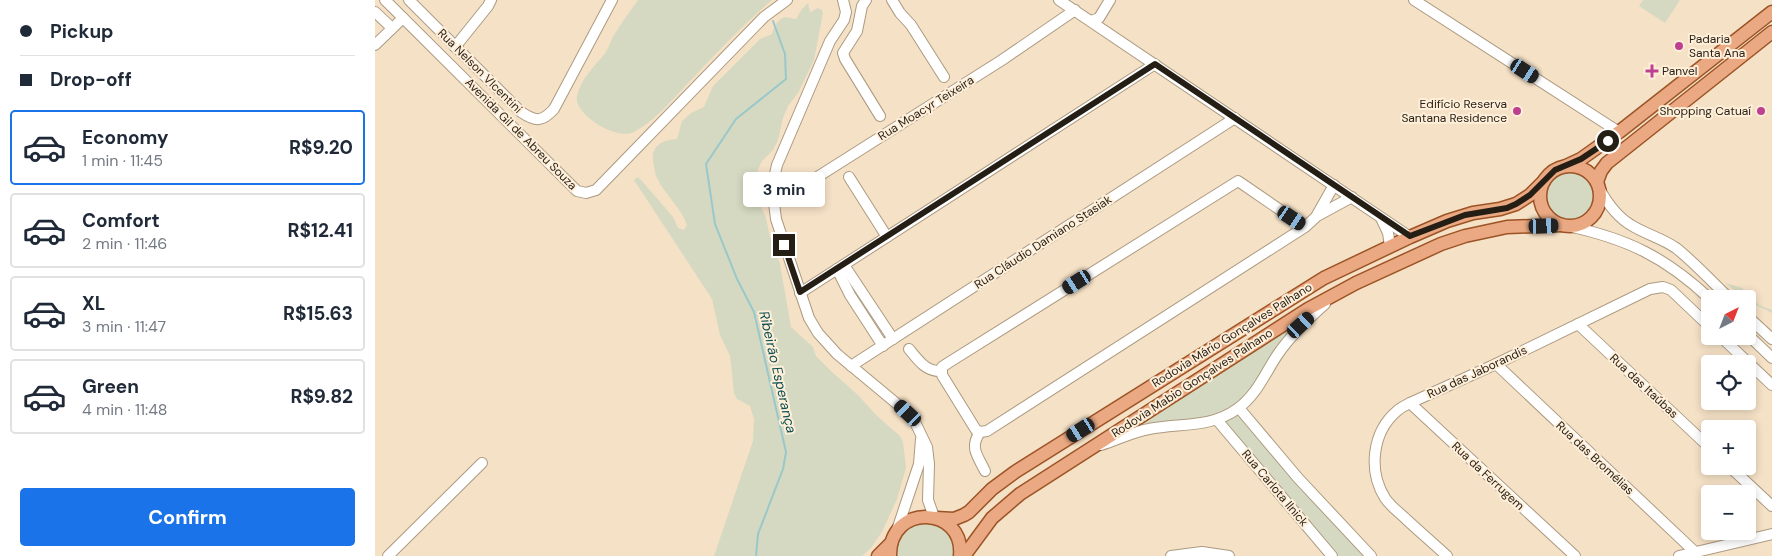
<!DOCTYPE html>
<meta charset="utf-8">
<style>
body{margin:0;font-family:"DM Sans",sans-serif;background:#f6f6f7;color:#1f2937;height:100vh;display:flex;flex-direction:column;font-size:19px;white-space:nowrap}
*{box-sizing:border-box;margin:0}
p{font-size:16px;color:#747a83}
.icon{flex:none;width:28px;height:28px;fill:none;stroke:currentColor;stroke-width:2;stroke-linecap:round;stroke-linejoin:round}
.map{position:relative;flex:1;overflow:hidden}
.panel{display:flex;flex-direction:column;background:#fff;width:375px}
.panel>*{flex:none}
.banner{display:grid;align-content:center;height:110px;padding:0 20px;background:#fff}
.needle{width:32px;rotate:42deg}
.fabs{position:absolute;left:1326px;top:290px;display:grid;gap:10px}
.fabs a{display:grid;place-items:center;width:55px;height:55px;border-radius:5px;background:#fff;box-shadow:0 2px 8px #0003;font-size:25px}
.end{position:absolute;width:22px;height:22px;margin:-11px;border:6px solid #251e14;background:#fff;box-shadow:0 0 0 2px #fff}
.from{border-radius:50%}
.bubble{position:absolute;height:35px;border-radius:5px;background:#fff;box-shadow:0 2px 8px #0003;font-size:16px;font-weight:700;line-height:35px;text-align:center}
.car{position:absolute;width:15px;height:30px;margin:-15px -8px;border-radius:6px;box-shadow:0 0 4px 1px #0007;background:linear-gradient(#222 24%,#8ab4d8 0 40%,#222 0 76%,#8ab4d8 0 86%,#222 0)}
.banner b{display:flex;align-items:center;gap:18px;height:48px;font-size:19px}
.banner b+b{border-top:1px solid #e0e1e3}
.banner i{width:12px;height:12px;background:#1f2937}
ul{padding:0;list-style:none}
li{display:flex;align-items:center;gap:15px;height:75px;margin:0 10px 8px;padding:0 10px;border:2px solid #e0e1e3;border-radius:5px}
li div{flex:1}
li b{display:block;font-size:19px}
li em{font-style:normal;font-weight:700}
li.on{border-color:#1a73e8}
li>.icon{width:45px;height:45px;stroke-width:1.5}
.button{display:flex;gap:10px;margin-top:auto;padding:10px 20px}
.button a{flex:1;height:58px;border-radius:5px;background:#1a73e8;color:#fff;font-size:20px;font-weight:700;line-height:58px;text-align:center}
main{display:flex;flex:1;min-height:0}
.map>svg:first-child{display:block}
.green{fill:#d5d9c1}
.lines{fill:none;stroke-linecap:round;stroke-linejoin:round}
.stream{stroke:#9ac8ca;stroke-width:2}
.minor-casing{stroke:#ac9a80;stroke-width:12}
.major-casing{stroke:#9c5325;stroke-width:15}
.minor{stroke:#fff;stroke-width:10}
.major{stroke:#eaa982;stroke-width:12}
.route{stroke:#251e14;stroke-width:6}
.poi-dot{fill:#be4191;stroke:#ffefd9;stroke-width:2}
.labels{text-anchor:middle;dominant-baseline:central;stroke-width:4;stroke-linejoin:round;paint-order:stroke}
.poi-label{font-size:12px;fill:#251e14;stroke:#ffefd9;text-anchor:start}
.street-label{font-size:12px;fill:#251e14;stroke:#ffefd9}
.water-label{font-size:14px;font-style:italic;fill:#0d5053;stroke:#ffefd9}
</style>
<main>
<section class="panel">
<div class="banner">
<b><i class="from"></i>Pickup</b>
<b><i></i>Drop-off</b>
</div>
<ul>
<li class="on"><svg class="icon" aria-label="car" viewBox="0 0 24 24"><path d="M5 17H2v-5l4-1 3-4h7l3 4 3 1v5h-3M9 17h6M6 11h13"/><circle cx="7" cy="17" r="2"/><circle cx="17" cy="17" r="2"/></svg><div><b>Economy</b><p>1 min · 11:45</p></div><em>R$9.20</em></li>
<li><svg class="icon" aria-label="car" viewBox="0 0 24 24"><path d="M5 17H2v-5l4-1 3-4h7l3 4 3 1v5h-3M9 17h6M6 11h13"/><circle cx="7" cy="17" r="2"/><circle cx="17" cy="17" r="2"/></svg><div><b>Comfort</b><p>2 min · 11:46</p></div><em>R$12.41</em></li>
<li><svg class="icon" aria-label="car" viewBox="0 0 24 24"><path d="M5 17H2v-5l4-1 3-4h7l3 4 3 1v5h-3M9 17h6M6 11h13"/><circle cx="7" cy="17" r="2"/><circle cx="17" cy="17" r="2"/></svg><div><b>XL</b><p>3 min · 11:47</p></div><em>R$15.63</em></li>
<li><svg class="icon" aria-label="car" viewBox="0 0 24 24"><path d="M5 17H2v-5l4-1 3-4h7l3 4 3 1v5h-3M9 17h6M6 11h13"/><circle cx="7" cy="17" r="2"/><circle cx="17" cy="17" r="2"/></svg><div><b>Green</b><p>4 min · 11:48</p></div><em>R$9.82</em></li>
</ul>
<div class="button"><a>Confirm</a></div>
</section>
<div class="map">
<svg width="1397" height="556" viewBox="0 0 1397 556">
<rect width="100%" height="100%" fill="#f5e1c6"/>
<g class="green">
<path d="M263 0H397C369 24 343 51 318 78 299 97 283 119 259 132 242 141 198 114 202 96 206 78 220 66 231 52 234 46 236 40 239 35 246 23 255 12 263 0Z"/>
<path d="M1268 0H1305L1290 23 1264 6Z"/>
<path d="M433 3 435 12 443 8 447 10 448 13 439 60 423 93 413 106 408 118 403 140 398 150 387 161 383 169 381 189 385 205 391 218 395 237 401 252 405 264 416 327 438 347 441 356 457 372 483 395 501 415 525 436 528 442 531 468 522 499 507 532 496 548 487 556H339L378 441 379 419 375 406 362 399 359 393 355 356 345 335 337 299 259 180 263 177 267 181 298 217 303 228 309 230 312 225C306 207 290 195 282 178 280 175 280 170 279 166 274 148 285 140 302 139L307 121 316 113 329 107 338 86 385 39 397 34C399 26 401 22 409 17L421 19 427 9Z"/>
<circle cx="1195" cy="196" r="25"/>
<path d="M1350 283 1367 288 1384 305 1397 310V313L1379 304Z"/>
<path d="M916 327 917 329 875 391 863 403 845 414 826 419 798 421 767 426 765 424Z"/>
<path d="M861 415 865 416 915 475 988 556H963L850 422Z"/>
<path d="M560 522 578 537 581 556H521L523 538 538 524Z"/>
</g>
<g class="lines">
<path class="stream" d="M381 556 383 534 408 469 411 452 379 312 362 279 340 224 331 164 361 119 411 79 410 54 398 21"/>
<g class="minor-casing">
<g id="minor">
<path d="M10 0 202 191 211 193 221 190 389 17 412 0"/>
<path d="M34 0 146 112C161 122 167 122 179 109L237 0"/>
<path d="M468 0 471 12 469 20 455 41 402 165 397 187 401 219 434 318 443 333 462 354 533 413 539 420 552 447 554 464 553 500 559 517"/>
<path d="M491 0 487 6 482 31 468 53 470 59 505 116"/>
<path d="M517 0 525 13 536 25 569 77"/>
<path d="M684 0 1035 237"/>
<path d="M1039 0 1244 132"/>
<path d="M0 12 17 28"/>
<path d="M716 21 724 18 735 0"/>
<path d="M0 45 28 18"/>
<path d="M80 47 113 6 116 0"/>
<path d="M474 177 512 237"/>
<path d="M1225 190C1233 204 1242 217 1256 225 1270 234 1287 238 1301 248 1320 263 1337 282 1355 299"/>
<path d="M397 193H415L425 188 627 60 700 10"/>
<path d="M942 215 959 185"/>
<path d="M1006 218 1013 233 1015 246"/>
<path d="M1193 226C1253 239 1290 257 1335 299"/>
<path d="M930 227 863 181 573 363 567 367V375L601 430 605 432 612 431 930 227 942 216 977 197"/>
<path d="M469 265 518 339"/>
<path d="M462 269 475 295 508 346"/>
<path d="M425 293 780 64"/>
<path d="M1372 316 1397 339"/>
<path d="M1203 324 1335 448"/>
<path d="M1372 334 1397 358"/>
<path d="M1345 336 1397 385"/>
<path d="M534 349C543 360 551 372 566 371"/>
<path d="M1121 364 1320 552"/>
<path d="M476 366 860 118"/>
<path d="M1035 403 1200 556"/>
<path d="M864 408 923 478 996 556"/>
<path d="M842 420 957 556"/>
<path d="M605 432C594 448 603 456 610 471"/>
<path d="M726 445C742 440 757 432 774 429 804 423 836 428 862 409 882 395 890 373 903 354 916 335 933 319 950 304"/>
<path d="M1354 466 1397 506"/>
<path d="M522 530 544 464 546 439"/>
<path d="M13 556 107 463"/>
<path d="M796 556 827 552 854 556"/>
<path d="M1072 556C1059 544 1045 532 1032 520 1025 513 1016 507 1010 498 993 471 997 432 1022 411 1025 408 1031 405 1035 403L1121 364 1275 289 1288 287 1296 290 1335 327"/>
<path d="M1304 556 1397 534"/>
</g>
</g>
<g class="major-casing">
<g id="major">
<circle cx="1195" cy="196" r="30"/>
<path d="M1191 166 1206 159 1244 132 1397 12"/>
<path d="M1222 182 1226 171 1232 163 1397 32"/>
<path d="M561 518 579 519 589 515 594 512 617 489 640 472 949 278 1035 237 1072 221 1098 213 1125 209 1141 204 1155 195 1169 181"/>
<path d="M503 556 516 543"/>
<path d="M515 556C514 502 590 506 585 556"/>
<path d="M589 556 617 518 645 494 933 309 981 283 1066 244 1090 236 1132 227 1187 225"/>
</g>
</g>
<use href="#minor" class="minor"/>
<use href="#major" class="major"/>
</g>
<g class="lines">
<path class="route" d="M409 245 425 292 780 64 1035 236 1090 215 1132 208 1141 204 1155 195 1180 170 1206 159 1233 141"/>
</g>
<g class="poi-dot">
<circle cx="1304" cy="46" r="5"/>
<path d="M1274.5 63.5h5v5h5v5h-5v5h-5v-5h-5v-5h5z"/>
<circle cx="1142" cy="111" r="5"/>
<circle cx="1386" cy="111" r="5"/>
</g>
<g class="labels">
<g class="poi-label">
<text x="1314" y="39">Padaria<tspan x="1314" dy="14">Santa Ana</tspan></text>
<text x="1287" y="71">Panvel</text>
<text x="1132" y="104" text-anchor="end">Edifício Reserva<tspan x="1132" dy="14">Santana Residence</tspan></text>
<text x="1376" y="111" text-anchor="end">Shopping Catuaí</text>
</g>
<g class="street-label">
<text transform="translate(105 71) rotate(45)">Rua Nelson VIcentini</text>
<text transform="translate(551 108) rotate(-32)">Rua Moacyr Teixeira</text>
<text transform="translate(146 134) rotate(45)">Avenida Gil de Abreu Souza</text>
<text transform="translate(668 242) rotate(-33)">Rua Cláudio Damiano Stasiak</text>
<text transform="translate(857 335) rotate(-32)">Rodovia Mário Gonçalves Palhano</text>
<text transform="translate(1102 372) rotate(-25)">Rua das Jaborandis</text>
<text transform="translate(817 383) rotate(-33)">Rodovia Mabio Gonçalves Palhano</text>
<text transform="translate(1269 386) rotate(43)">Rua das Itaúbas</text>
<text transform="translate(1220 458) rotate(43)">Rua das Bromélias</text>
<text transform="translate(1113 476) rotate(43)">Rua da Ferrugem</text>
<text transform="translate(900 488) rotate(50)">Rua Carlota Ilnick</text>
</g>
<g class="water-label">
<text transform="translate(403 372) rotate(77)">Ribeirão Esperança</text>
</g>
</g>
</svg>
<div class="fabs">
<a><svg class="needle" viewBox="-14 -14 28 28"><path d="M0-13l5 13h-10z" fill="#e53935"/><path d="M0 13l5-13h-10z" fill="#747a83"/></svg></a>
<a><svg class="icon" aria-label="locate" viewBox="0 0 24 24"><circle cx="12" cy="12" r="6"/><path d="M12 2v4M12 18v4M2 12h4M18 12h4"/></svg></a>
<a>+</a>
<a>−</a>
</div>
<i class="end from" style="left:1233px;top:141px"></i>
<i class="end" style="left:409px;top:245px"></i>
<div class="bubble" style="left:368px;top:172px;width:82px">3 min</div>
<i class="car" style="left:1150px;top:71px;rotate:123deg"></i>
<i class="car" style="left:917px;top:218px;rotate:124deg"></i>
<i class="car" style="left:1169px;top:226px;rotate:88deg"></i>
<i class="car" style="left:702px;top:282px;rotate:238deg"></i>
<i class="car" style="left:926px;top:325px;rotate:48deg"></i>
<i class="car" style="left:533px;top:413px;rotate:313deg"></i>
<i class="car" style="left:706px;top:430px;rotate:238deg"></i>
</div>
</main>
